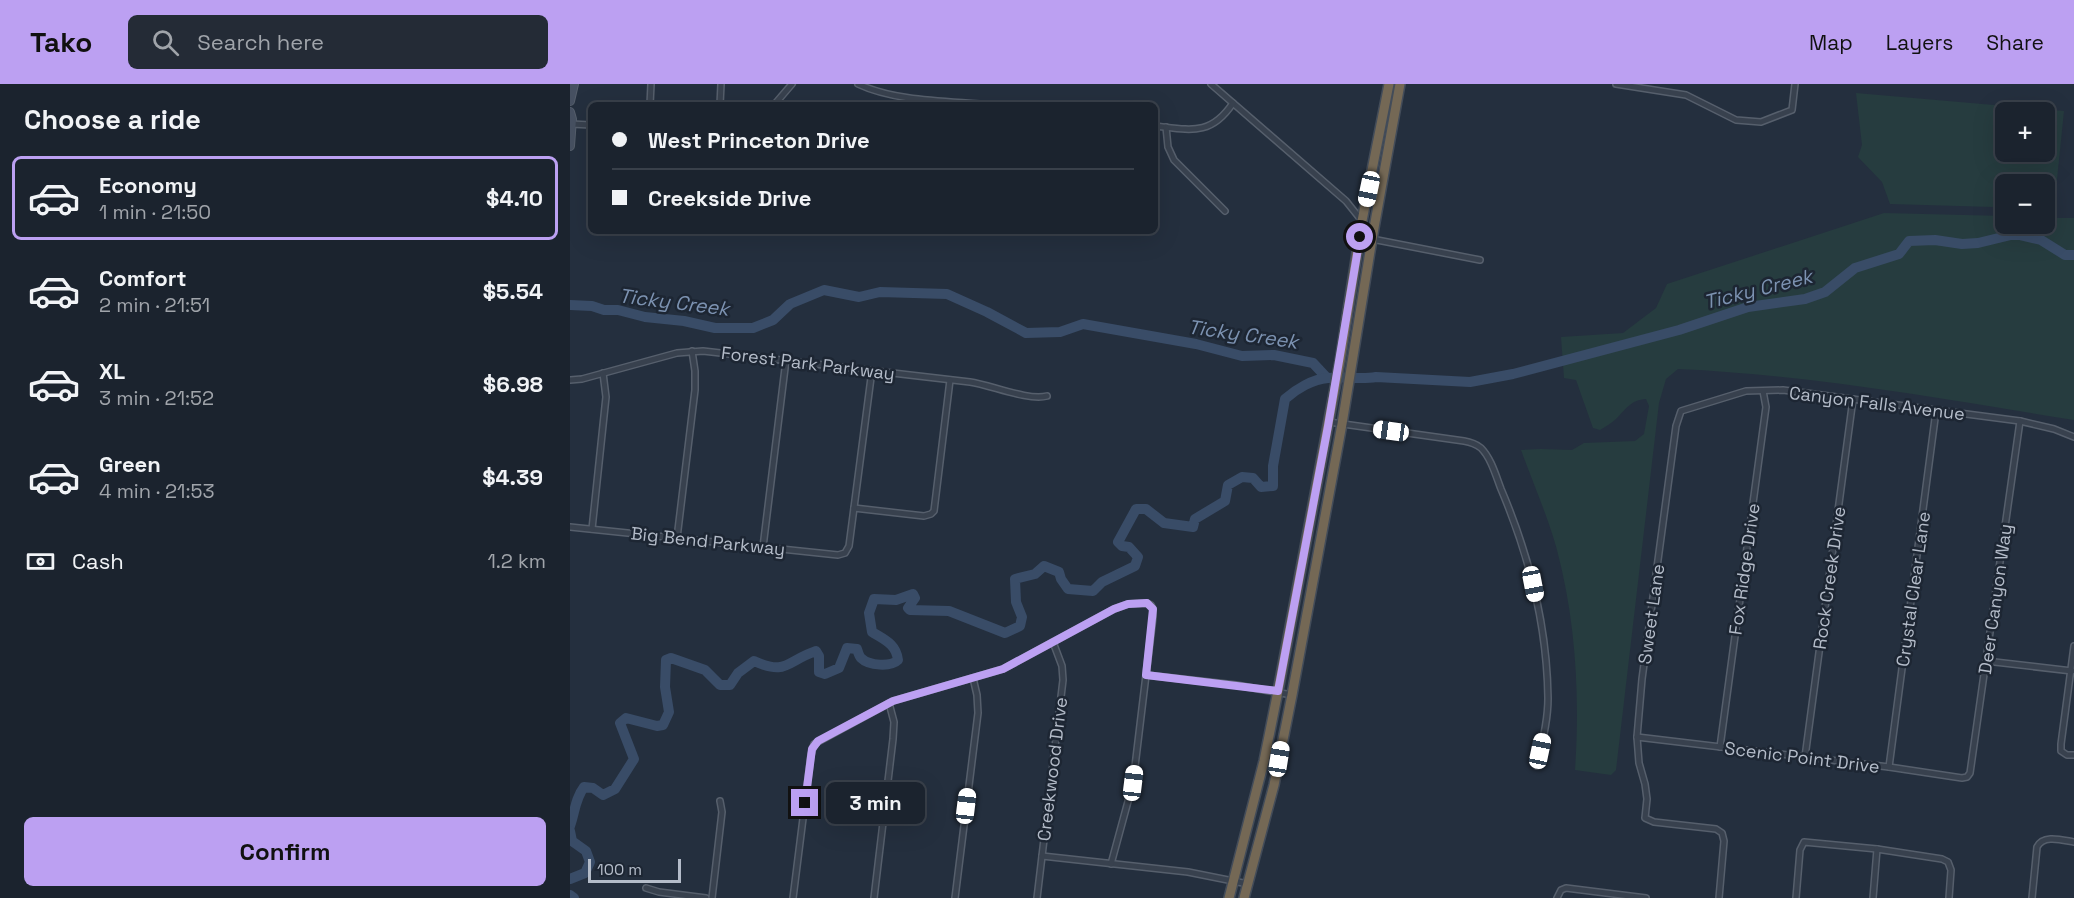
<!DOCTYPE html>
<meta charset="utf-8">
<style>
body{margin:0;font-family:"Space Grotesk",sans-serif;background:#242b36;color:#f1f3f6;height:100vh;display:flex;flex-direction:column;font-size:22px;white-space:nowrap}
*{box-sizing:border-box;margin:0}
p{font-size:20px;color:#a0a4aa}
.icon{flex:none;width:33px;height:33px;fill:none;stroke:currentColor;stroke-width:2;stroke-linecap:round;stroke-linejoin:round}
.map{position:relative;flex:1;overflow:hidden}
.drawer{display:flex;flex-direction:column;background:#1b232e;width:570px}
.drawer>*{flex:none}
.hud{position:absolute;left:18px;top:18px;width:570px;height:132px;border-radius:9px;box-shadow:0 6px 24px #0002,0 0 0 2px #39404a;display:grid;align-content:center;height:132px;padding:0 24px;background:#1b232e}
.buttons{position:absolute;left:1425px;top:18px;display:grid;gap:12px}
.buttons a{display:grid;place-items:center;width:60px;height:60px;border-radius:9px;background:#1b232e;box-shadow:0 6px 24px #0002,0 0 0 2px #39404a;font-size:30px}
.scale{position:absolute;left:18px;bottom:15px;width:93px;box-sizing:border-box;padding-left:6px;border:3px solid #b4bcc9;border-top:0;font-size:16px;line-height:21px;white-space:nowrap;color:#b4bcc9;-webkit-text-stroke:4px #1d2633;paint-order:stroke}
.end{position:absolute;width:27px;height:27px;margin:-14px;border:8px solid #bca0f2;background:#111;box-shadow:0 0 0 3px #111}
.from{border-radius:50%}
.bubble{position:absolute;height:42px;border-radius:9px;background:#1b232e;box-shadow:0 6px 24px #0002,0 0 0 2px #39404a;font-size:20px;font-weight:700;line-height:42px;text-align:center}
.car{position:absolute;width:18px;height:36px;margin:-18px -9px;border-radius:8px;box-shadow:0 0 4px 2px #0007;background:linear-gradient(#fff 24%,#345 0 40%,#fff 0 76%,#345 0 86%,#fff 0)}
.hud b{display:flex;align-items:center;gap:21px;height:57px;font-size:22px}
.hud b+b{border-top:2px solid #39404a}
.hud i{width:15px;height:15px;background:#f1f3f6}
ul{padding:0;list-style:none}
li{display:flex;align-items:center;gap:18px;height:84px;margin:0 12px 9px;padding:0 12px;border:3px solid transparent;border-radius:9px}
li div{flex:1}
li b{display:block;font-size:22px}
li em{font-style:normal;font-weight:700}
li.on{border-color:#bca0f2}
li>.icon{width:54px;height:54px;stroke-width:1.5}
h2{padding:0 24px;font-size:27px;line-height:72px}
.pay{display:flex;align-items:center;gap:15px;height:66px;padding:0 24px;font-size:22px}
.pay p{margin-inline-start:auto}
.button{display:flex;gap:12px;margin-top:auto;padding:12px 24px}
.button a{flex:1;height:69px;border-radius:9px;background:#bca0f2;color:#111;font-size:24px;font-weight:700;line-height:69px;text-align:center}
header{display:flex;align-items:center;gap:36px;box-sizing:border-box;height:84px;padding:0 30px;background:#bca0f2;color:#111}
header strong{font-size:28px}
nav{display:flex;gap:33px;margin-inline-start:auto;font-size:21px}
.search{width:420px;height:54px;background:#242b36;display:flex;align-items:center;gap:15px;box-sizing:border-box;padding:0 21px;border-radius:9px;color:#a0a4aa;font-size:22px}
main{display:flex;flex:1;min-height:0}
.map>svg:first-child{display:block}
.green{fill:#263c3f;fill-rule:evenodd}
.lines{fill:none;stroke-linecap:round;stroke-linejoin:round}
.river{stroke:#394c67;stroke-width:10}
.street-casing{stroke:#565f6c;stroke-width:8}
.secondary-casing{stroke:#565f6c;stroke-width:10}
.highway-casing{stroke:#434c59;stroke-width:12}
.street{stroke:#38414e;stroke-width:5}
.secondary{stroke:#465061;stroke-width:8}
.highway{stroke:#746855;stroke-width:9}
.route{stroke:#bca0f2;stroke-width:8}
.labels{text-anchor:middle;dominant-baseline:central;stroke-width:5;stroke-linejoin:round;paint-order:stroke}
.street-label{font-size:18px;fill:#b4bcc9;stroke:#1d2633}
.water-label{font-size:20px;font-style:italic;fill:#7c92b1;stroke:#1d2633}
</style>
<header>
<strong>Tako</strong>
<div class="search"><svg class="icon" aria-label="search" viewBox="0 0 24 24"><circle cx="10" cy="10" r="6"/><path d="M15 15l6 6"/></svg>Search here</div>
<nav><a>Map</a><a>Layers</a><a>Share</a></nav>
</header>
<main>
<section class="drawer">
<h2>Choose a ride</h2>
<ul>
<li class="on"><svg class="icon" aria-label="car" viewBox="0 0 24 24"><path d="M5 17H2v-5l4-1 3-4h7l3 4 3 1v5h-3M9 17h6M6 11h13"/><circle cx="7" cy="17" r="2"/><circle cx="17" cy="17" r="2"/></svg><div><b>Economy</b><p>1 min · 21:50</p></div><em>$4.10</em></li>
<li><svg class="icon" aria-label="car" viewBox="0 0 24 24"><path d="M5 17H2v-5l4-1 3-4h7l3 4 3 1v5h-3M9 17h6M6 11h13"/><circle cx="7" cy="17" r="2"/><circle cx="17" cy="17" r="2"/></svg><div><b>Comfort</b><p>2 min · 21:51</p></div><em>$5.54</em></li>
<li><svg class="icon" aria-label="car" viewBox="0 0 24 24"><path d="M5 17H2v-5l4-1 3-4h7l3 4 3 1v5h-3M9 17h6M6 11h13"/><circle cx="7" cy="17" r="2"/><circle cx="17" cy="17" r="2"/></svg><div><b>XL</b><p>3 min · 21:52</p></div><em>$6.98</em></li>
<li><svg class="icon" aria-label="car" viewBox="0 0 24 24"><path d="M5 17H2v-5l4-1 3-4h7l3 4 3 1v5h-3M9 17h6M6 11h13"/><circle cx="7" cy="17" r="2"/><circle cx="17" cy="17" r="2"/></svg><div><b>Green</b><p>4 min · 21:53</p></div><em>$4.39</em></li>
</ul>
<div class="pay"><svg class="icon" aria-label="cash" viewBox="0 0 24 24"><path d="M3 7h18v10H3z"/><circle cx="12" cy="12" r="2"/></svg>Cash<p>1.2 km</p></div>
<div class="button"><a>Confirm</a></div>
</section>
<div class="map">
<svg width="1504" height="814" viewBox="0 0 1504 814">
<rect width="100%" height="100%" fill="#242f3e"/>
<g class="green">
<path d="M1286 9 1494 27 1485 115 1475 117 1474 100H1436L1435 121 1423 123 1320 120 1312 98 1288 73 1292 61ZM1474 28V68H1436V28Z"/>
<path d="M1314 129 1435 132 1436 140H1474L1475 134H1504V336C1373 315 1241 291 1108 285L1096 295 1089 319 1046 686 1041 691 1005 686C1010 613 1006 538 987 466 978 433 963 399 951 366L971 365 1002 366 1014 359 1065 357 1074 350 1079 322 1076 315C1061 316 1057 324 1047 334 1042 339 1036 342 1030 346L1023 344 1006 296 994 294 991 253 1053 249 1086 224 1097 200Z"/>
</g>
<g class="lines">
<g class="river">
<path d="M0 221 22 222 34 226H48L75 233 114 237 145 244H183L203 236 220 220 254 206 289 213 310 208 377 210 417 228 456 249 490 248 513 240 626 260 672 272 704 271 743 279 757 294"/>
<path d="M0 742C5 728 5 715 14 703L23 704 33 711 45 705 64 675 50 639 56 634 87 642 93 641 99 628 95 603 96 576 101 574 135 586 150 601H160L168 589 184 577C217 592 216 577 246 567L249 572V588L255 590 269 584 277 564 287 565C288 568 289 572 291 574 299 582 321 583 328 576 326 560 315 556 302 548L299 529 304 515 326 516 343 510 345 514 338 524 340 526 379 527 435 549 450 542 452 533 446 518 445 495 465 490 474 482 489 488 491 495 498 505 523 507 532 498 565 482 568 473 559 463 552 462 548 458 566 425H576L594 439 623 443 625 435 655 417 658 401 672 393 683 394 691 403 703 402V382L715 315C726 305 743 295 758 294 774 292 790 296 806 293L900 298 943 290 1109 246 1178 223 1235 215 1255 208 1285 184 1329 170 1339 157 1365 156 1392 160 1408 159 1445 150 1471 156 1495 171H1504"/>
<path d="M0 747 2 757 16 767 20 778 15 789 0 795"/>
<path d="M0 811 4 814"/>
</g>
<g class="street-casing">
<g id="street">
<path d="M288 0C326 18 380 17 422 21"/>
<path d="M641 0 776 117 792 137 802 155 910 176"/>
<path d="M1046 0 1116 11 1166 36 1191 38 1222 26 1225 0"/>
<path d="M80 21 81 0"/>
<path d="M150 21 151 0"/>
<path d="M204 21 222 0"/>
<path d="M1 40 21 41"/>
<path d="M585 42C621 46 641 52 663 19"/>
<path d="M596 43 598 63 604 76 655 127"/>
<path d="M0 296 12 295 107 269 133 267 400 298C421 301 458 317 477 312"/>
<path d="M759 338 894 357C900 358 906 360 911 364 921 374 926 392 931 405 959 471 977 542 978 614 978 637 972 659 967 682"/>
<path d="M284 424 354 432 361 430 364 427 380 296"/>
<path d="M0 443 268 471 275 469 279 462 302 286"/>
<path d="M22 445 36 313 33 289"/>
<path d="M107 454 125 306V287L122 267"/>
<path d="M193 463 216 276"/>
<path d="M1504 562 1491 660V667L1497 671H1504"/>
<path d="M1416 577 1502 587"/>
<path d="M576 591 666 601 722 611"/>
<path d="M1067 653 1319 683 1392 694 1397 693 1400 689 1450 337"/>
<path d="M1150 663 1196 323 1193 307"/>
<path d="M1235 673 1283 315"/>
<path d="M1319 683 1366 327"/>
<path d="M472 772 618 788 678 800"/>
<path d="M76 804 89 808 136 814"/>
<path d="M142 814 152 728 150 717"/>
<path d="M223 814 241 671 244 660 323 617 433 585 544 525 558 520 577 519 581 521 583 525V533L563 699 541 780"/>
<path d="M304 814 323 655 324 638 319 619"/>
<path d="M385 814 408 629 407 611 403 594"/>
<path d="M467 814 493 596 492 582 483 558"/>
<path d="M987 814 991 806 996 804 1076 814"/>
<path d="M1149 814 1154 757 1152 749 1146 745 1084 738 1075 734 1077 715 1075 700 1069 679 1067 653 1072 595 1106 342 1111 327 1176 307 1213 306 1450 337 1484 345 1504 353"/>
<path d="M1226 814 1230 766 1234 758 1307 765 1372 775 1378 778 1381 786 1379 814"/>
<path d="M1303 814 1307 765"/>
<path d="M1462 814 1467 763C1473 750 1492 756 1504 758"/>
</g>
</g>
<g class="secondary-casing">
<g id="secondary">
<path d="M0 17 4 0"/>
<path d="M0 28 2 35 0 62"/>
</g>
</g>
<g class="highway-casing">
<g id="highway">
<path d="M659 814 694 677 708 607 770 277 792 137 819 0"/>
<path d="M674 814 704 701 722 611 772 340 802 155 830 0"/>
</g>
</g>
<use href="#street" class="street"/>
<use href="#secondary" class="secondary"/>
<use href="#highway" class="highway"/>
</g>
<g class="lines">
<path class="route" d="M235 719 242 665 248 657 323 617 433 585 544 525 558 520 577 519 583 525 576 591 708 607 758 342 790 153"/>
</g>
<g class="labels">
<g class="street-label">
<text transform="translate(238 279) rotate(7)">Forest Park Parkway</text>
<text transform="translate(1307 319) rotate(7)">Canyon Falls Avenue</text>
<text transform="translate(138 457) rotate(6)">Big Bend Parkway</text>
<text transform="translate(1174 485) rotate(-82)">Fox Ridge Drive</text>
<text transform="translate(1259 494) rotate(-82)">Rock Creek Drive</text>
<text transform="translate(1343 505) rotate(-82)">Crystal Clear Lane</text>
<text transform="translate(1425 515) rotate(-82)">Deer Canyon Way</text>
<text transform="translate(1081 530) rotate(-82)">Sweet Lane</text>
<text transform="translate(1232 673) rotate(7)">Scenic Point Drive</text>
<text transform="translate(482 685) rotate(-83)">Creekwood Drive</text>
</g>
<g class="water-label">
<text transform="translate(1188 205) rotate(-14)">Ticky Creek</text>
<text transform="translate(104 218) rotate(7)">Ticky Creek</text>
<text transform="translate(673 250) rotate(8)">Ticky Creek</text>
</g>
</g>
</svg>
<div class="buttons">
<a>+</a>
<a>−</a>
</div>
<div class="scale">100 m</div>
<i class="end from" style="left:790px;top:153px"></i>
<i class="end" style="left:235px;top:719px"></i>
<div class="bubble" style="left:256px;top:698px;width:99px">3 min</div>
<i class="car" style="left:799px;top:105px;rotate:192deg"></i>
<i class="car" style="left:821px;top:347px;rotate:278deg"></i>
<i class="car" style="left:963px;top:500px;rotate:169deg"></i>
<i class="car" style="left:970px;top:667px;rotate:12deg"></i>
<i class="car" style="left:709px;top:675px;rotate:9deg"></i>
<i class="car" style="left:563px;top:699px;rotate:7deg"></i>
<i class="car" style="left:396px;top:722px;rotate:7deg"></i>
<div class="hud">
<b><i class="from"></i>West Princeton Drive</b>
<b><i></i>Creekside Drive</b>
</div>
</div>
</main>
